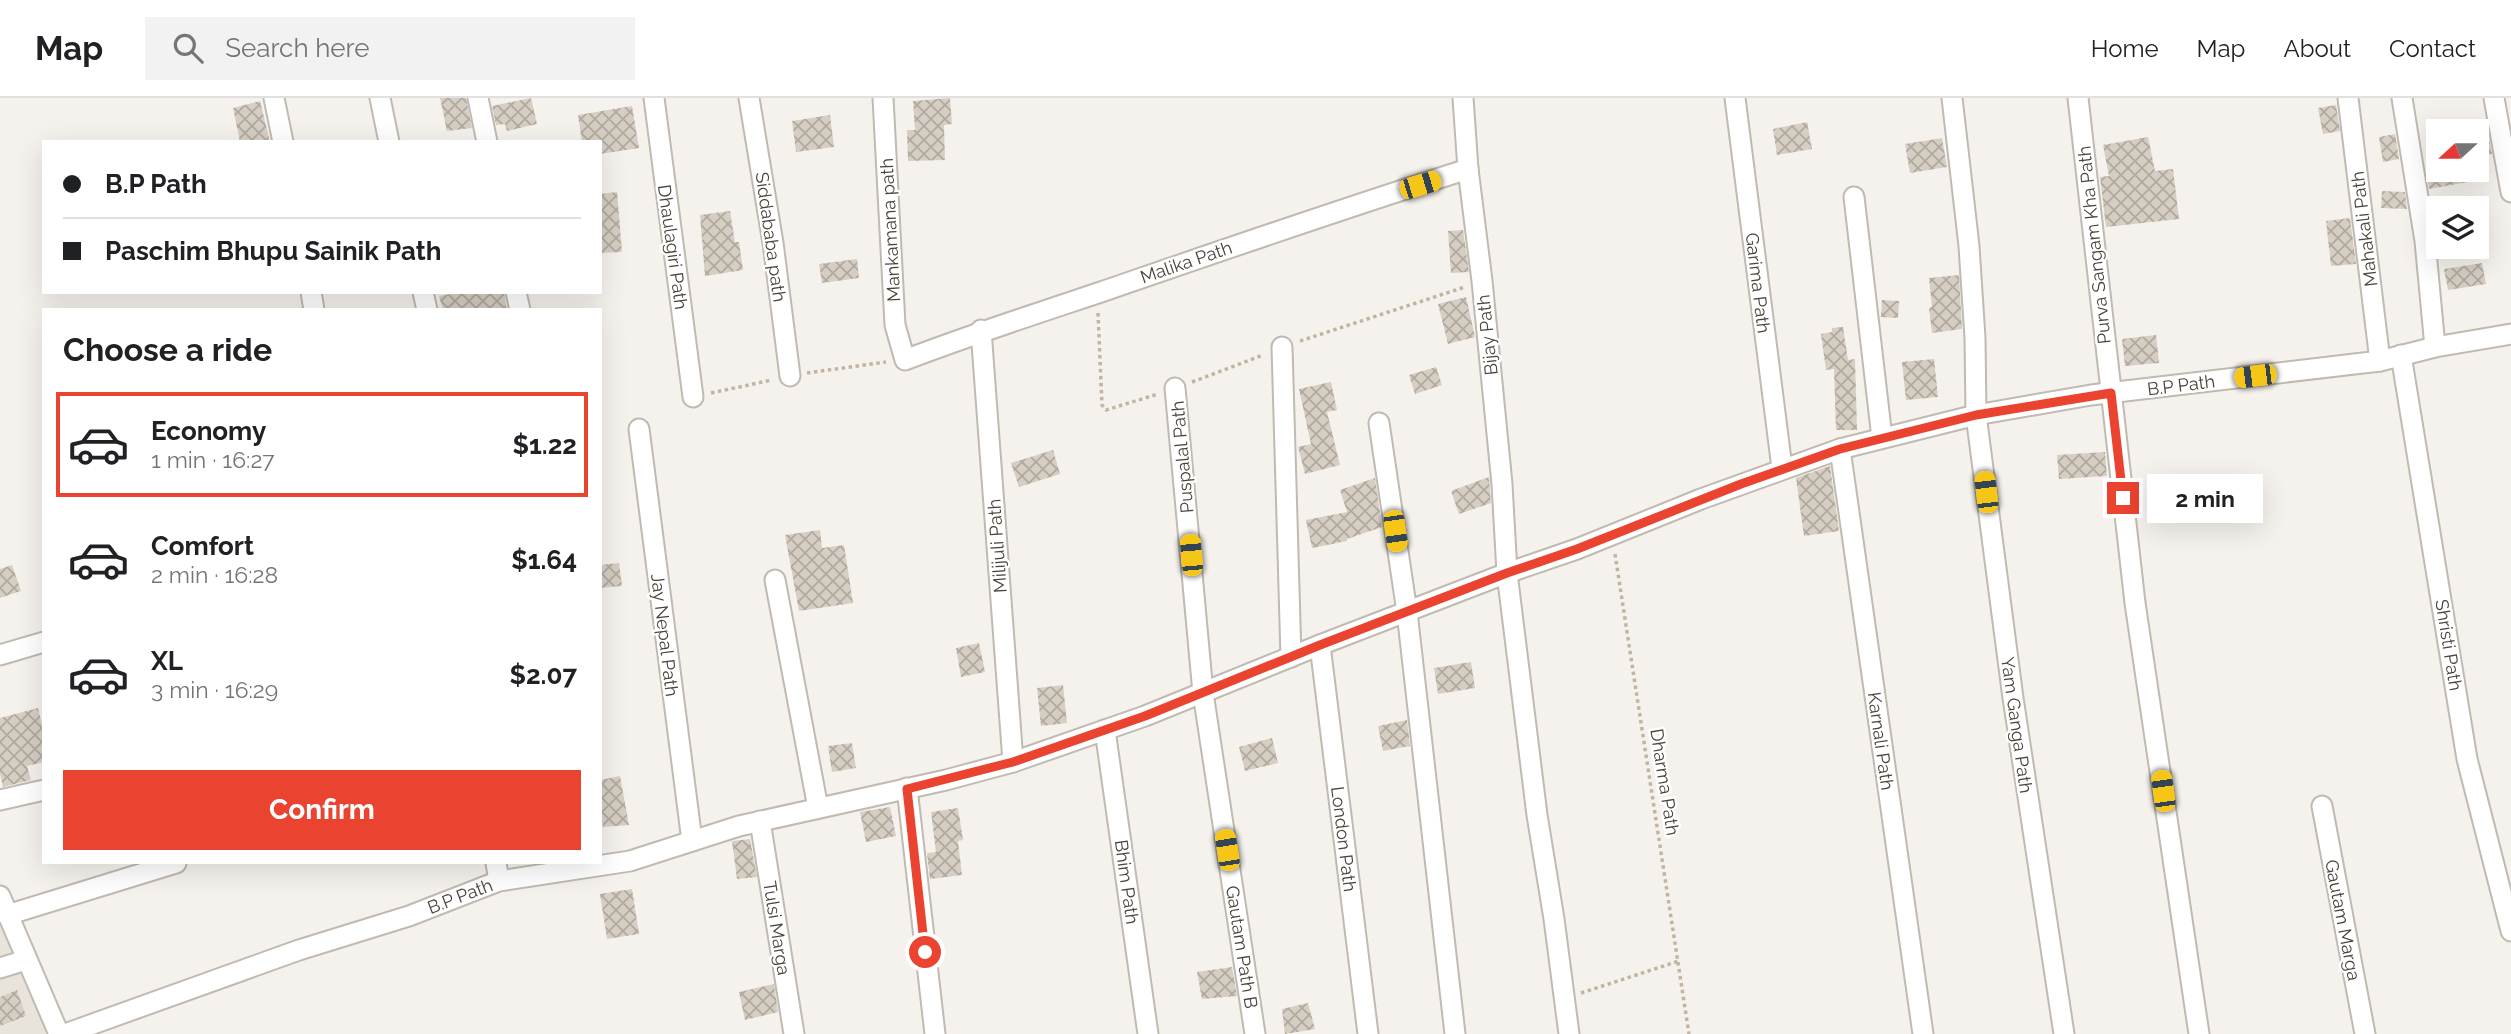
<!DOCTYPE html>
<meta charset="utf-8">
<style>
body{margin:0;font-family:Raleway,sans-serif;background:#f2f2f2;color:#202124;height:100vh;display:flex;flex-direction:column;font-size:26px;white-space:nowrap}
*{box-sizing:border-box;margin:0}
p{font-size:23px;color:#757577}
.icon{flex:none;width:38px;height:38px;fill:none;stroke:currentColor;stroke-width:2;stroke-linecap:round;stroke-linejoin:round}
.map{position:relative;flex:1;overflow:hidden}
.sheet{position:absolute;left:42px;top:210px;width:560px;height:556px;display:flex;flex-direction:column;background:#fff;border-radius:0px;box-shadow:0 7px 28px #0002}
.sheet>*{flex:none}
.hud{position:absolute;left:42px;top:42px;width:560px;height:154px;border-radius:0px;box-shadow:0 7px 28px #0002;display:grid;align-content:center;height:154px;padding:0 21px;background:#fff}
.needle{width:46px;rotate:249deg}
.tools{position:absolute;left:2426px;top:21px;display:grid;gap:14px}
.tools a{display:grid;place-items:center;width:63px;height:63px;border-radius:0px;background:#fff;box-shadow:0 7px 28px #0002;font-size:35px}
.end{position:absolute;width:32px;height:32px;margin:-16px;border:9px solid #ea432f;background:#fff;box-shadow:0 0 0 4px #fff}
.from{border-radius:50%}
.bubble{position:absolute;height:49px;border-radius:0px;background:#fff;box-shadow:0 7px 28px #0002;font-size:23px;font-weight:700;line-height:49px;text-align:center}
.car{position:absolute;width:21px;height:42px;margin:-21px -10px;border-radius:9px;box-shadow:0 0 5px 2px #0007;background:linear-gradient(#f5c518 24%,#345 0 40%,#f5c518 0 76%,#345 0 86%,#f5c518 0)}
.hud b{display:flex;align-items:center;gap:24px;height:66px;font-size:26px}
.hud b+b{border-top:2px solid #e0e0e0}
.hud i{width:18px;height:18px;background:#202124}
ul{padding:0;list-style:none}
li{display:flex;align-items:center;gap:21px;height:105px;margin:0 14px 10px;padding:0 7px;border:4px solid transparent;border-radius:0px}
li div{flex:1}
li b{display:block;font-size:26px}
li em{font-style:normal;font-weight:700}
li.active{border-color:#ea432f}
li>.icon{width:63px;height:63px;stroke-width:1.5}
h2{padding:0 21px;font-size:32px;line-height:84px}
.primary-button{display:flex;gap:14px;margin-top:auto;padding:14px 21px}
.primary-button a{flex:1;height:80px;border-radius:0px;background:#ea432f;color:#fff;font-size:28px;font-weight:700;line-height:80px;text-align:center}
header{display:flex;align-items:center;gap:42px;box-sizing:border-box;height:98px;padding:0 35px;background:#fff;border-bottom:2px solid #e0e0e0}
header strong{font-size:33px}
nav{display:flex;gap:38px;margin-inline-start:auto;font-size:24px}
.search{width:490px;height:63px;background:#f2f2f2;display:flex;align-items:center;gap:18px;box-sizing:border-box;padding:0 24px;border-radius:0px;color:#757577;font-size:26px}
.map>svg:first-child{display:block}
.residential{fill:#e9e4db}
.building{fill:url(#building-cross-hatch)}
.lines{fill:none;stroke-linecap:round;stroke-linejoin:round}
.minor-casing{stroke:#c0bab0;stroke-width:23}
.path{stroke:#c1b5a2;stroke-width:3.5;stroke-dasharray:3.5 3.5;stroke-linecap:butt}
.minor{stroke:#fff;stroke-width:19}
.route{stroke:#ea432f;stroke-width:9}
.labels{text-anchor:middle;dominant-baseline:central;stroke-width:5;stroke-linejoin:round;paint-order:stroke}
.street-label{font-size:18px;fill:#49433a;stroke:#fff}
</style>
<header>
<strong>Map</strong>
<div class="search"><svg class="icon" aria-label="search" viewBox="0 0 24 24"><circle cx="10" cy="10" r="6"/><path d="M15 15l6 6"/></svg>Search here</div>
<nav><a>Home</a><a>Map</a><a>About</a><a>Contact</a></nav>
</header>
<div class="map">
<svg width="2511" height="936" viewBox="0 0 2511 936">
<defs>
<pattern id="building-cross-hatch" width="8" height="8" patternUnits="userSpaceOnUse" patternTransform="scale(1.75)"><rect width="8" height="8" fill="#d6cec3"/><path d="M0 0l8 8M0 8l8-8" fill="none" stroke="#b0a99f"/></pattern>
</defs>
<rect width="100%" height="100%" fill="#f5f2ed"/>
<path class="residential" d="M0 784 26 862 63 936H0Z"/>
<g class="building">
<path d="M440 0H466L472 30 447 33Z"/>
<path d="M531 0 537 26 507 33 505 26 496 27 492 8Z"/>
<path d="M950 0 952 26 944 27 945 62 908 63 907 32H915L913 3Z"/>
<path d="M260 3 270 44H240L233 10Z"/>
<path d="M2336 7 2340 33 2323 36 2318 10Z"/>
<path d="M632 8 639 50 600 56V44H582L578 17Z"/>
<path d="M830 17 834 49 796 54 792 23Z"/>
<path d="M1807 24 1812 51 1777 57 1773 31Z"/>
<path d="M2395 36 2399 61 2383 64 2379 39Z"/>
<path d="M2488 36 2492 56 2476 58V38Z"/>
<path d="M2148 39 2155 73 2173 71 2179 121 2106 129 2100 79 2109 78 2103 47Z"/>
<path d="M1942 40 1947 69 1910 75 1905 46Z"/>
<path d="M2439 72H2488L2489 80 2429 91 2426 74Z"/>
<path d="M2382 93 2405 94 2407 111 2381 110Z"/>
<path d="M617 94 622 154 600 155V96Z"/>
<path d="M730 113 735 144H739L743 172 705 178 700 117Z"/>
<path d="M2350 120 2356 166 2331 168 2326 123Z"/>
<path d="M1463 132 1469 174 1451 175 1448 133Z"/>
<path d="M857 161 859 180 822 185 819 166Z"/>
<path d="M2482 165 2486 186 2448 192 2444 171Z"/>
<path d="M1959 177 1962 231 1932 235 1929 210 1932 209 1929 180Z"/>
<path d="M462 194H504L507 212H443L439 198Z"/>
<path d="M1466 199 1475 239 1448 246 1438 206Z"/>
<path d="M1882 202 1899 203 1898 220 1881 219Z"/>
<path d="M1843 229 1848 262 1855 261 1857 332H1836L1834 271 1826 272 1821 236 1832 234V230Z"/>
<path d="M2156 237 2159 265 2125 268 2122 241Z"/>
<path d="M1934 261 1938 299 1906 302 1902 264Z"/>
<path d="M1436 269 1442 287 1415 296 1409 277Z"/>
<path d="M1331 284 1337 312 1327 314 1340 367 1305 376 1298 349 1311 346 1299 291Z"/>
<path d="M1053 352 1060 376 1019 389 1011 365Z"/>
<path d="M2105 354 2107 378 2059 381 2057 357Z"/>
<path d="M1830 368 1839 433 1804 438 1796 380Z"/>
<path d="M1489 379 1491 405 1459 416 1451 393Z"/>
<path d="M1375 380 1382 429 1347 441V443L1312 450 1306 422 1347 414 1340 392Z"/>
<path d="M820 432 822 450 844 447 853 505 799 513 785 437Z"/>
<path d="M619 465 622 488 600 490V467Z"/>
<path d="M12 467 21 493 0 500V471Z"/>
<path d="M979 545 985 574 961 579 956 550Z"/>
<path d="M1471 564 1475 590 1438 596 1434 570Z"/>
<path d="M1063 587 1067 625 1041 628 1037 590Z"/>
<path d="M38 610 44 634V664L27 668 31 682 3 689 0 676V620Z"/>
<path d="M1407 622 1410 648 1383 653 1378 628Z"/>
<path d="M1272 640 1278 665 1245 673 1239 649Z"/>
<path d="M852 645 856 670 832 674 828 648Z"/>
<path d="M620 678 629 727 603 729 600 715V682Z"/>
<path d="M890 709 896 738 866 744 860 714Z"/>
<path d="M958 710 963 742 958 743 962 777 930 781 927 755 936 754 931 714Z"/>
<path d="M750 741 757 779 737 781 732 743Z"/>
<path d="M632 791 639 836 607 841 600 796Z"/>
<path d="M1232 869 1237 898 1202 901 1197 874Z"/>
<path d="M774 886 778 914 745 922 739 894Z"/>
<path d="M17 892 26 918 0 928V899Z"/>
<path d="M1308 905 1315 931 1285 936 1282 911Z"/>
</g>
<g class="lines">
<g class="minor-casing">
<g id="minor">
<path d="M274 0 283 44"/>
<path d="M380 0 389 44"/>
<path d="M478 0 487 44"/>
<path d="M654 0 693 299"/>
<path d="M749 0 773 145 790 278"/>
<path d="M883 0 895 227 905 262C970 237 1035 216 1101 194 1223 152 1344 110 1468 71"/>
<path d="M1463 0 1468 71 1482 183 1502 386 1507 475 1537 717 1554 821 1569 936"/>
<path d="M1735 0 1782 370"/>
<path d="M1952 0 1969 148 1975 240 1976 317 2013 600 2064 936"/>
<path d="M2078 0 2135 505 2199 936"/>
<path d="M2348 0 2380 263"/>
<path d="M2402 0 2425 143 2435 249"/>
<path d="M2494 0 2511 94"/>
<path d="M1854 99 1882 340"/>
<path d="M311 194 314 212"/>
<path d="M423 194 427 212"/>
<path d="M516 194 520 212"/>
<path d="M981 232 1013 664"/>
<path d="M1282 249 1291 559"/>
<path d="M2401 257 2467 661 2511 833"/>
<path d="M1175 290 1203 595 1255 936"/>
<path d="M1379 325 1407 514 1455 936"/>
<path d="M639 331 692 743"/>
<path d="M1840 351 1923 936"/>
<path d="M775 482 818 710"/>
<path d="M1320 547 1368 936"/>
<path d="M0 557 44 544"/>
<path d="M1105 632 1148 936"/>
<path d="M907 690 935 936"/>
<path d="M0 702 44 692"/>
<path d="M2322 708 2365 936"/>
<path d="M760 723 794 936"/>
<path d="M496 765 499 783"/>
<path d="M0 798 59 936"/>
<path d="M7 817 176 765"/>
<path d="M0 870 26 862"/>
<path d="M65 936 299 852 409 818 499 783 630 763 739 728 946 682 1013 664 1145 618 1320 547 1507 475 1577 451 1701 401 1840 351 1976 317 2091 297 2380 263 2435 249 2511 236"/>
</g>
</g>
<g class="path">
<path d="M1098 215 1102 307 1106 312 1158 296"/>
<path d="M1300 243 1465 189"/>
<path d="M807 275 886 264"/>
<path d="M1192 284 1263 257"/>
<path d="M711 295 772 282"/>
<path d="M1615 456 1689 936"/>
<path d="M1581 895 1679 863"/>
</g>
<use href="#minor" class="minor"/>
</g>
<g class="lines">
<path class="route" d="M925 854 907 691 1013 664 1145 618 1320 547 1507 475 1577 451 1741 386 1840 351 1976 317 2111 295 2123 400"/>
</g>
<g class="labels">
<g class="street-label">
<text transform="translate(2364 131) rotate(-97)">Mahakali Path</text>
<text transform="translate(890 132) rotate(-93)">Mankamana path</text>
<text transform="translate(771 139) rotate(82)">Siddababa path</text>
<text transform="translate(2094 147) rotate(-96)">Purva Sangam Kha Path</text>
<text transform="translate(673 149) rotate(82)">Dhaulagiri Path</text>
<text transform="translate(1186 164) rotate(-19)">Malika Path</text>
<text transform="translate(1758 185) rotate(83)">Garima Path</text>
<text transform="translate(1487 237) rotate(-96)">Bijay Path</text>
<text transform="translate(2181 287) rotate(-7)">B.P Path</text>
<text transform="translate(1182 359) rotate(-95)">Puspalal Path</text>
<text transform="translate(997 448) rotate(-94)">Milijuli Path</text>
<text transform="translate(665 537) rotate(83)">Jay Nepal Path</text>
<text transform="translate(2449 547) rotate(81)">Shristi Path</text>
<text transform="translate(2017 627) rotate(82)">Yam Ganga Path</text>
<text transform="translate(1881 643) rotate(82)">Karnali Path</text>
<text transform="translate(1665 684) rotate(81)">Dharma Path</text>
<text transform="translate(1344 741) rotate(83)">London Path</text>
<text transform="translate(1127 784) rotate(82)">Bhim Path</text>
<text transform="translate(460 798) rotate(-21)">B.P Path</text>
<text transform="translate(2343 822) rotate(79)">Gautam Marga</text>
<text transform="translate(777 830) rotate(81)">Tulsi Marga</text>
<text transform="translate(1242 849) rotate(81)">Gautam Path B</text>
</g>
</g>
</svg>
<div class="tools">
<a><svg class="needle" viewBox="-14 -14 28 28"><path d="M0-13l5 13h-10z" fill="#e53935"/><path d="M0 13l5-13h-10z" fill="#757577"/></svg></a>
<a><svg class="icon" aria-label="layers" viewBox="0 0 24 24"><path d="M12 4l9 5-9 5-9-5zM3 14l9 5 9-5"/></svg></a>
</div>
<i class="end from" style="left:925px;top:854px"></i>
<i class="end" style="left:2123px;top:400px"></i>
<div class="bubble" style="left:2147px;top:376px;width:116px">2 min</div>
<i class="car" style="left:1420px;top:87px;rotate:73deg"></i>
<i class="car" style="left:2255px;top:278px;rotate:263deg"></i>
<i class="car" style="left:1986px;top:394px;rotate:353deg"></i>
<i class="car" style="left:1395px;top:433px;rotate:172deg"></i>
<i class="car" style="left:1191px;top:457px;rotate:355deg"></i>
<i class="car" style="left:2163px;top:693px;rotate:352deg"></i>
<i class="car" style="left:1227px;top:752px;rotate:351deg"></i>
<div class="hud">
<b><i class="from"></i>B.P Path</b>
<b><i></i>Paschim Bhupu Sainik Path</b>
</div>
<section class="sheet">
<h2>Choose a ride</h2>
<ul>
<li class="active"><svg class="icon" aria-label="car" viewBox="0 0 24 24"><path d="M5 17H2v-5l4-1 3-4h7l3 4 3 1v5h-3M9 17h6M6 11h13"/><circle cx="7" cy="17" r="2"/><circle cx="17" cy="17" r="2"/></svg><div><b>Economy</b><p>1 min · 16:27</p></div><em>$1.22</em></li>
<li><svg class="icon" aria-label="car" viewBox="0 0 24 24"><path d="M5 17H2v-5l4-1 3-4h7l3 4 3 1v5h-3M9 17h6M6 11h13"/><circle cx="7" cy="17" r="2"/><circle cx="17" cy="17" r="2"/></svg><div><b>Comfort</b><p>2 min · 16:28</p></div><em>$1.64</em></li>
<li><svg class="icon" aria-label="car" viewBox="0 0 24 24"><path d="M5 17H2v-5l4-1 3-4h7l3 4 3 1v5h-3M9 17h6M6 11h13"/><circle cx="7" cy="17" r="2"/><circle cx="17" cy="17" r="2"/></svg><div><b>XL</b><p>3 min · 16:29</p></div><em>$2.07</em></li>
</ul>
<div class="primary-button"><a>Confirm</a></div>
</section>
</div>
